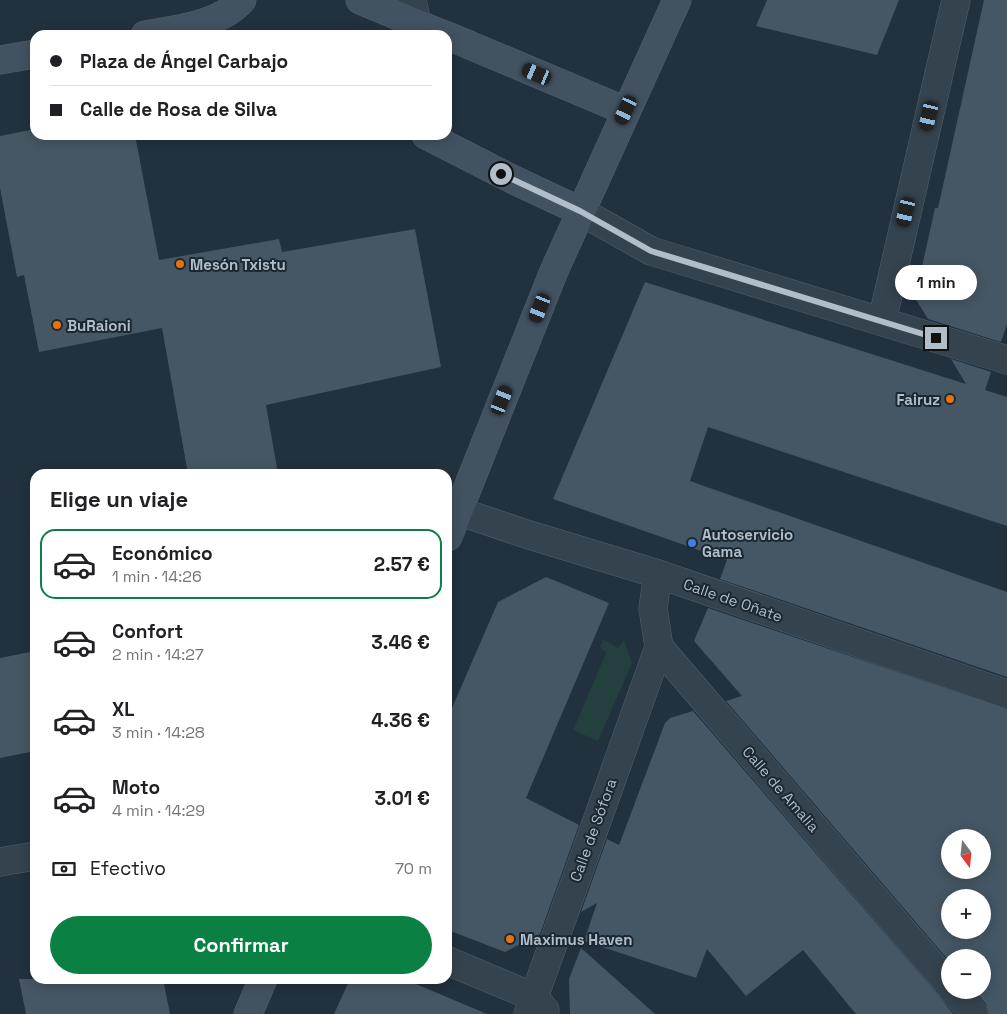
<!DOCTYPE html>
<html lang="es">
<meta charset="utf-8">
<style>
body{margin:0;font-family:"Space Grotesk",sans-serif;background:#f2f2f2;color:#202124;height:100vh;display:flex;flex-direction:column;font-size:19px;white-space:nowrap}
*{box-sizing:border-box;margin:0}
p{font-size:16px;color:#757577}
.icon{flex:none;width:28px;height:28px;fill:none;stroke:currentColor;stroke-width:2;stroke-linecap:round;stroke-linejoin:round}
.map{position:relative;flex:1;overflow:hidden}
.panel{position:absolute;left:30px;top:469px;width:422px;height:515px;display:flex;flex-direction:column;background:#fff;border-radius:15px;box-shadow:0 2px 12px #0003}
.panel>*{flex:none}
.top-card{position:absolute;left:30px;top:30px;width:422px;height:110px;border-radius:15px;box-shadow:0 2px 12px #0003;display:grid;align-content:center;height:110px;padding:0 20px;background:#fff}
.needle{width:32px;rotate:165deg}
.buttons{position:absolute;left:941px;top:829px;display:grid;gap:10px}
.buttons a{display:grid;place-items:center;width:50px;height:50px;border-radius:50%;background:#fff;box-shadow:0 2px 12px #0003;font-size:25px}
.end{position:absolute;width:22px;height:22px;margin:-11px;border:6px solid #b1bec9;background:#111;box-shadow:0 0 0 2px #111}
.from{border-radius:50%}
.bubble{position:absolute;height:35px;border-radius:18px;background:#fff;box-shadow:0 2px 12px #0003;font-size:16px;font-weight:600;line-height:35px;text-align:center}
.car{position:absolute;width:15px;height:30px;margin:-15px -8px;border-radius:6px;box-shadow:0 0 4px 1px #0007;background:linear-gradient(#222 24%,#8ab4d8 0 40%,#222 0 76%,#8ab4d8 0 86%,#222 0)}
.top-card b{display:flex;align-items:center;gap:18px;height:48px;font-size:19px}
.top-card b+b{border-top:1px solid #e0e0e0}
.top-card i{width:12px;height:12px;background:#202124}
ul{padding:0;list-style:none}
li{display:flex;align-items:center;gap:15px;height:70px;margin:0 10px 8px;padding:0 10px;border:2px solid transparent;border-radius:15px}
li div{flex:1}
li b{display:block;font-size:19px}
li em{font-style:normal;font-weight:600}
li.selected{border-color:#0b8043}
li>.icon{width:45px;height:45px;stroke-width:1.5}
h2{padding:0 20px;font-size:22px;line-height:60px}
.pay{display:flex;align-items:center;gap:12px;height:55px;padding:0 20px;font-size:19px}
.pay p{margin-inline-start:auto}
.action{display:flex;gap:10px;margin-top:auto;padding:10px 20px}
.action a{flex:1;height:58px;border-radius:30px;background:#0b8043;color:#fff;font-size:20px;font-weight:600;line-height:58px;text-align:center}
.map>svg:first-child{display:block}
.green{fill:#233f3e}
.building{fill:#455764;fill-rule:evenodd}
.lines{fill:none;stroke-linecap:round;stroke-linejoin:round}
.street-casing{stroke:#53616c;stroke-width:29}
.secondary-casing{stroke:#53616c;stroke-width:29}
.street{stroke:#35434e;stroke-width:28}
.secondary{stroke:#435261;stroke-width:28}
.route{stroke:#b1bec9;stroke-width:6}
.food-dot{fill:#e8710a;stroke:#1b2832;stroke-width:2}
.shop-dot{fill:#3f7fe0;stroke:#1b2832;stroke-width:2}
.labels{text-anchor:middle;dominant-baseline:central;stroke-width:4;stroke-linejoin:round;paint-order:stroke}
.poi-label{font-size:15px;font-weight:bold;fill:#b1bec9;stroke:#1b2832;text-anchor:start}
.street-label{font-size:15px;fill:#b1bec9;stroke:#1b2832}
</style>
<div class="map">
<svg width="1007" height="1014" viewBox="0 0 1007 1014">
<rect width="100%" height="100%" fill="#21313e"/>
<path class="green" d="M603 639 618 648 624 640 632 663 598 741 573 730 606 653 600 647Z"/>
<g class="building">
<path d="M767 0H899L877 55 756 26Z"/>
<path d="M984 0H1007V324L1001 342 928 319 915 298 935 208H938Z"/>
<path d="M35 129V135H135L159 260 279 239 282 252 415 229 441 367 266 405 278 474H188L162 328 39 352 24 275 17 277 0 188V136Z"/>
<path d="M645 282 966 384 951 359 991 372 985 390 1007 397V526L708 427 690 481 1007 592V677L720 579 727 560 553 499Z"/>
<path d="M546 577 609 603 526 798 579 825 540 934 505 952 448 930V717L498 602Z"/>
<path d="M708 608 1007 709V1014H989L986 1004 974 990H982V958H950V962L726 701 742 696 694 641ZM950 838H982V870H950ZM950 898H982V930H950Z"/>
<path d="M35 651V751L0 758V658Z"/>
<path d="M693 711 940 997 953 1014H856L803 950 746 996 707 949 696 978 584 941 597 903 581 912 607 839 619 845 665 723 670 718Z"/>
<path d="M581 948 655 1014H570L569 979Z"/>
<path d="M19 979H163L170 1014H26Z"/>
<path d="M350 979H404L487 1014H334Z"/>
</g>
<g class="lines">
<g class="street-casing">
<g id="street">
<path d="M412 0 417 24"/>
<path d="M580 211 651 251 1007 360"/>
<path d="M882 321 956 0"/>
<path d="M458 511 526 534 658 574 1007 694"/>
<path d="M658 574 653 608 659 647 950 986"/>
<path d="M0 862 35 856"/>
<path d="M448 961 534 997 545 1010"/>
<path d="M953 990 974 1014"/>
<path d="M528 1014 659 647"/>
</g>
</g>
<g class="secondary-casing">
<g id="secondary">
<path d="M360 0 444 35"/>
<path d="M145 35C178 29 218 26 242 0"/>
<path d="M448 36 626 111"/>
<path d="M0 60 35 54"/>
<path d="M426 135 516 181 580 211"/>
<path d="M448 537 554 271 677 0"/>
<path d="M248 1014 263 979"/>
</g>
</g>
<use href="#street" class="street"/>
<use href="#secondary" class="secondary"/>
</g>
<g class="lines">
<path class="route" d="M501 174 580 211 651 251 936 338"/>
</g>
<g class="food-dot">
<circle cx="180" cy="264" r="5"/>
<circle cx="57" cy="325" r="5"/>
<circle cx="950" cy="399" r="5"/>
<circle cx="510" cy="939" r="5"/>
</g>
<circle class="shop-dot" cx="692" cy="543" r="5"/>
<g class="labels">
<g class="poi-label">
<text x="190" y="264">Mesón Txistu</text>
<text x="67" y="325">BuRaioni</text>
<text x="940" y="399" text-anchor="end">Fairuz</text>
<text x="702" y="534">Autoservicio<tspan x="702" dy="17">Gama</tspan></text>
<text x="520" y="939">Maximus Haven</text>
</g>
<g class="street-label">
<text transform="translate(733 600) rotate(19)">Calle de Oñate</text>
<text transform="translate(781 789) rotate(49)">Calle de Amalia</text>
<text transform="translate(593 830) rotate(-70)">Calle de Sófora</text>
</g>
</g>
</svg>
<div class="buttons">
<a><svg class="needle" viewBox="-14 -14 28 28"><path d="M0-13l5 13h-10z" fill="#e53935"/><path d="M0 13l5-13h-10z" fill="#757577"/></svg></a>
<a>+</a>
<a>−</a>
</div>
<i class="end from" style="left:501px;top:174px"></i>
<i class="end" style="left:936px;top:338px"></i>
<div class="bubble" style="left:895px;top:265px;width:82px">1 min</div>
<i class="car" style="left:537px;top:74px;rotate:293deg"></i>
<i class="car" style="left:626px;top:110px;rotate:205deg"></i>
<i class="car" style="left:929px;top:116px;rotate:193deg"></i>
<i class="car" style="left:906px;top:212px;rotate:193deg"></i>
<i class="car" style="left:540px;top:308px;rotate:202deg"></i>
<i class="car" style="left:502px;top:400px;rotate:22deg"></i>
<div class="top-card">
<b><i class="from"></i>Plaza de Ángel Carbajo</b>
<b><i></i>Calle de Rosa de Silva</b>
</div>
<section class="panel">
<h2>Elige un viaje</h2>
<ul>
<li class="selected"><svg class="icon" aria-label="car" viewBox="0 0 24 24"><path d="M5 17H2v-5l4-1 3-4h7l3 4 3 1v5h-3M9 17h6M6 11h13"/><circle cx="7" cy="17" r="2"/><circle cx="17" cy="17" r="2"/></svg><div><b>Económico</b><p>1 min · 14:26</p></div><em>2.57 €</em></li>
<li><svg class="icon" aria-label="car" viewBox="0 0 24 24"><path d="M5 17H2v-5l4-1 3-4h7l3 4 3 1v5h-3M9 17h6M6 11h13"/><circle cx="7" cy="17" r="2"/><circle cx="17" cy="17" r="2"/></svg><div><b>Confort</b><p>2 min · 14:27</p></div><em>3.46 €</em></li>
<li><svg class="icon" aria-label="car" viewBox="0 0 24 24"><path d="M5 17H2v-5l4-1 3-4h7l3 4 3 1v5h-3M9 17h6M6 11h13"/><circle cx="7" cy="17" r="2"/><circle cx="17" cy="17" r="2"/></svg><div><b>XL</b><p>3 min · 14:28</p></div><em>4.36 €</em></li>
<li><svg class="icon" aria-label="car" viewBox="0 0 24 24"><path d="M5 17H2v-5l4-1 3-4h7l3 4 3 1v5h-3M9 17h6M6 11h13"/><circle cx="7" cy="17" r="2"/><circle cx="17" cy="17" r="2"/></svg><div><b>Moto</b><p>4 min · 14:29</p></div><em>3.01 €</em></li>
</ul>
<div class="pay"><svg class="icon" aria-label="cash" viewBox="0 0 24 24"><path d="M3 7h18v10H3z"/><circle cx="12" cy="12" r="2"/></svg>Efectivo<p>70 m</p></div>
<div class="action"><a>Confirmar</a></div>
</section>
</div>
